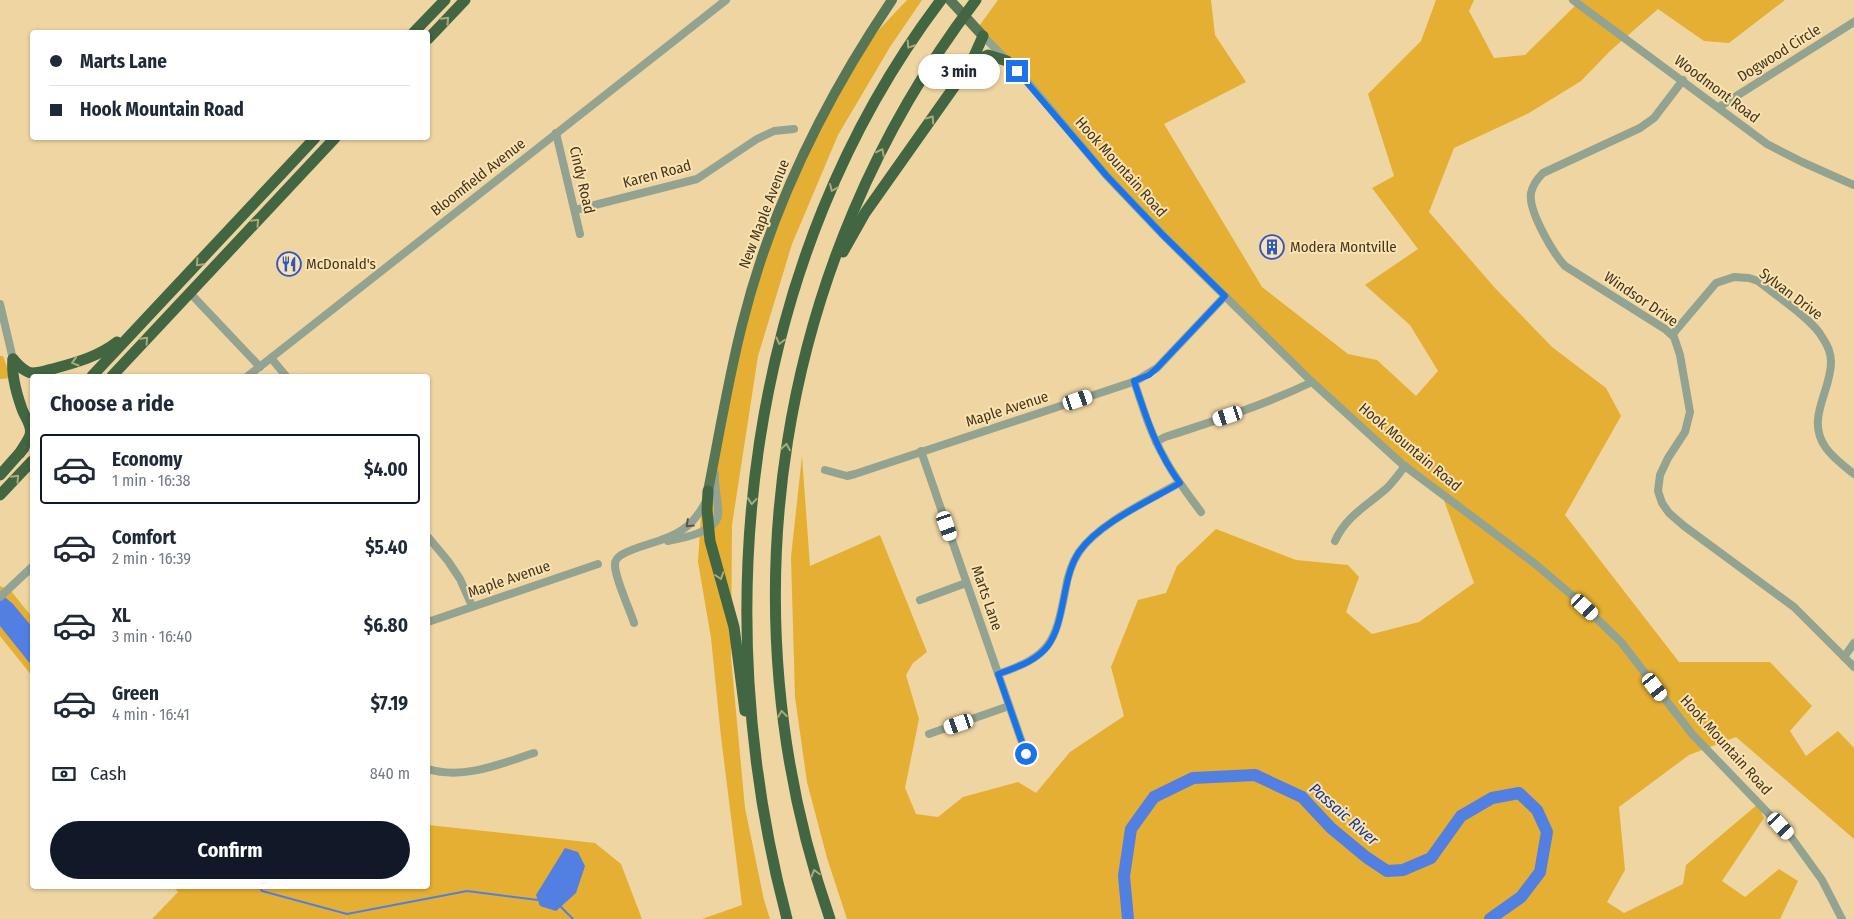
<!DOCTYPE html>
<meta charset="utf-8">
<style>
body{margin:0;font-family:"Fira Sans Condensed",sans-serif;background:#f6f6f7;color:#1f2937;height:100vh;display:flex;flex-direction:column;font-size:19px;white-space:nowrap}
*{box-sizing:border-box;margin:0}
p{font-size:16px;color:#747a83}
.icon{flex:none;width:28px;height:28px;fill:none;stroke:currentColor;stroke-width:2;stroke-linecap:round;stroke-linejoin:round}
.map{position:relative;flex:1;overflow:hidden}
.drawer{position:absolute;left:30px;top:374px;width:400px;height:515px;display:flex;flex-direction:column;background:#fff;border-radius:5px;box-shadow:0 1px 4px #0004}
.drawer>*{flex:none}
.guide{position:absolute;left:30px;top:30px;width:400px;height:110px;border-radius:5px;box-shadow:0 1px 4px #0004;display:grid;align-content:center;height:110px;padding:0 20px;background:#fff}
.end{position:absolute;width:22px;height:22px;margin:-11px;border:6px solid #1a73e8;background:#fff;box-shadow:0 0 0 2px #fff}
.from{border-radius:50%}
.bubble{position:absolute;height:35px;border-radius:18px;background:#fff;box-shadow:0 1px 4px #0004;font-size:16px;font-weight:700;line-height:35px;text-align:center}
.car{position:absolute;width:15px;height:30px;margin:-15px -8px;border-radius:6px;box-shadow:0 0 4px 1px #0007;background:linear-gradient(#fff 24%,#345 0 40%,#fff 0 76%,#345 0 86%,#fff 0)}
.guide b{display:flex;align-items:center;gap:18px;height:48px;font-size:19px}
.guide b+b{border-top:1px solid #e0e1e3}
.guide i{width:12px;height:12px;background:#1f2937}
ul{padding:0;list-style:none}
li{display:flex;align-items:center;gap:15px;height:70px;margin:0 10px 8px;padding:0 10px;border:2px solid transparent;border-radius:5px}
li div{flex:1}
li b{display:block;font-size:19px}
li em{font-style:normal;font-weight:700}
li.selected{border-color:#111827}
li>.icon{width:45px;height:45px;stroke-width:1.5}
h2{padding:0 20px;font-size:22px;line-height:60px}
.pay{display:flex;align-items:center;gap:12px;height:55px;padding:0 20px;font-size:19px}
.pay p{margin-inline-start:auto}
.cta{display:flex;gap:10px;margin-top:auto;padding:10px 20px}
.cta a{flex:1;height:58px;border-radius:30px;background:#111827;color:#fff;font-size:20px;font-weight:700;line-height:58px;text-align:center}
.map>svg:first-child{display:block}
.green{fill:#e4af32}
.water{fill:#517fe2}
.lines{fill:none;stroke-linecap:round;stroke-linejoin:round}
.stream{stroke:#517fe2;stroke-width:2}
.river{stroke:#517fe2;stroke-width:12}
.minor{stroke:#92a391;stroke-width:8}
.major{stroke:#577656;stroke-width:10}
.highway{stroke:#426641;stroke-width:11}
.oneway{stroke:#a8aa7e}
.oneway2{stroke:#595743}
.route{stroke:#1a73e8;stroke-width:6}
.labels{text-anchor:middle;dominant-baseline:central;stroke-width:4;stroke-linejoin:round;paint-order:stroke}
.street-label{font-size:15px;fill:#413722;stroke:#fce2af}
.poi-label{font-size:15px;fill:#413722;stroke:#fce2af;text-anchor:start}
.water-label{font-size:16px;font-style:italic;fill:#0c37aa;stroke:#fce2af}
</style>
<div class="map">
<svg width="1854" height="919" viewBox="0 0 1854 919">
<rect width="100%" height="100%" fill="#efd5a2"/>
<g class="green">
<path d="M907 0H922L890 47 838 135 792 244 758 356 732 525 731 658 745 808 764 900 770 919H702L742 905 721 737 711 638 698 562 702 499 728 381 781 204 855 55Z"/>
<path d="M998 0H1211L1215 35 1246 82 1164 124 1262 287 1348 354 1377 360 1416 396 1438 371 1410 325 1365 285 1418 249 1372 188 1394 176 1368 94 1421 41 1436 0H1474L1469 11 1494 58 1525 55 1581 0H1785L1729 43 1704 41 1658 9 1610 51 1581 81 1529 113 1454 148 1429 212 1495 288 1552 347 1606 388 1621 416 1565 515 1679 662H1770L1812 706 1790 731 1806 756 1838 731 1854 748V839L1736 737 1689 755 1619 807 1625 870 1607 902 1624 913 1683 884 1686 865 1758 804 1764 818 1722 881 1745 897 1779 869 1798 881 1780 919H847L827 858 807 782 795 697 791 557 802 456 810 566 880 535 927 652 913 663 906 675 919 719 905 788 916 814 938 817 963 797 1018 782 1036 793 1070 752 1124 716 1111 667 1138 600 1166 593 1177 566 1216 529 1296 560 1348 565 1359 577 1346 612 1372 634 1419 622 1474 583 1441 492 1356 424 1155 230 977 29Z"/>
<path d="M0 356H3L11 378 0 379Z"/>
<path d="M0 586 11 591 32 617V676L0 636Z"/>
<path d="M428 825 595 843 621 864 642 919H152L178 892 174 886H428Z"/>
</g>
<g class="water">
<path d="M0 593 13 604 32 627V666L0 626Z"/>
<path d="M565 848 578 852 585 866 576 893 556 911 540 906 536 895Z"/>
</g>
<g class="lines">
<g class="stream">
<path d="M259 886 262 891 347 914 467 891 538 900"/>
<path d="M559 905 573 919"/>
</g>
<path class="river" d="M1128 919 1124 876 1131 829 1154 797 1193 778 1255 775 1302 797 1331 828 1366 857 1387 871 1403 870 1431 858 1461 816 1492 798 1519 793 1537 810 1547 832 1540 872 1521 897 1490 919"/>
<g class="minor">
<path d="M1573 0 1767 144 1802 162 1854 185"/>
<path d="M983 36 1027 81 1106 175 1163 235 1312 382 1402 464 1534 563 1574 597 1621 642 1692 734 1791 837 1822 880 1842 919"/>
<path d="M1683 80 1654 118 1640 128 1543 173C1537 179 1533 184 1531 193 1528 211 1553 253 1565 266L1665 329 1674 337 1680 355 1690 412 1685 432 1668 458 1660 475 1658 491 1662 503 1669 513 1684 526 1794 607 1854 667"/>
<path d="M1719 107 1854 22"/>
<path d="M556 133 580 234"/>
<path d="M575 210 697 179 757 139 774 131 794 129"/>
<path d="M190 293 260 367"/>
<path d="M0 304 13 359"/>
<path d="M1672 335 1716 283 1734 277 1749 278 1758 281C1774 294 1813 320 1822 337 1827 344 1831 353 1831 362 1831 392 1805 419 1826 448 1833 458 1844 466 1854 474"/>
<path d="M271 358 286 376"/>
<path d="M248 376 726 0"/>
<path d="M1134 381C1143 407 1150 433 1164 457 1174 477 1188 494 1201 512"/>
<path d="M1156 442 1165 437C1215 421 1264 405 1312 382"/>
<path d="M921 451 1026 754"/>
<path d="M825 470 847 476 855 474 1136 381 1157 368 1225 296"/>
<path d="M428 537 448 561 460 579 472 606"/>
<path d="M668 541C683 538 716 532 718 515 719 501 714 488 715 474"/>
<path d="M1335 541C1346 516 1368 505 1387 488 1394 481 1399 474 1405 466"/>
<path d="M0 597 32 567"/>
<path d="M920 600 966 583"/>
<path d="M428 622 598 564"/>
<path d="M634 623C630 610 614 576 615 564 615 560 618 557 621 555 640 544 663 543 682 530 693 523 700 513 706 501"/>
<path d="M1844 657 1854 643"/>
<path d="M998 674C1050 656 1055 644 1065 592 1067 578 1071 564 1079 552 1099 523 1148 501 1179 483"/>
<path d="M929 734 1009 706"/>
<path d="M428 769C463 780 500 764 534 753"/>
</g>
<g class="major">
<path d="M950 0 983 36"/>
<path d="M708 491C719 436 728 380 742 325 771 208 825 99 892 0"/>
</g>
<g class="highway">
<path d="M414 32 445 0"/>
<path d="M428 39 465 0"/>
<path d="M971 63 988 55 1007 61"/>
<path d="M843 252 865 213 971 63 983 36"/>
<path d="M13 359C18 365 24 372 32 373 40 373 48 370 56 368 78 362 99 356 117 342"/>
<path d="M13 359C11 375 17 395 22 409 25 418 33 426 30 435 28 441 23 447 20 453"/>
<path d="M92 376 315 138"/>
<path d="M112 376 335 138"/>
<path d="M0 475 24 448"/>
<path d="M708 491 707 510 710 541 734 627 745 711"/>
<path d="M0 495 32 461"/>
<path d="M787 919C705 610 745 259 941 0"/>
<path d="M830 919C722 609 776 262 976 0"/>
</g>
</g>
<defs><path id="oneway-chevron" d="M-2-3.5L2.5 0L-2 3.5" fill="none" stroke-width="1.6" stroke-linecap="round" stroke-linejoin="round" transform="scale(1.25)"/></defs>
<g class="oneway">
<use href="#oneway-chevron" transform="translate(446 20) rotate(-47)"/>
<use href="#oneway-chevron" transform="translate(910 45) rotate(123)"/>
<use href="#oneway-chevron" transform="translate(931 119) rotate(-55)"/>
<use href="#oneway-chevron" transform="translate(881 152) rotate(-63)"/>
<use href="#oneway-chevron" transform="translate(833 188) rotate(114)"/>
<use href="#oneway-chevron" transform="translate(256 222) rotate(-47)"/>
<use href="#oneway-chevron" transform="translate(199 263) rotate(133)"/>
<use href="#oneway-chevron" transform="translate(145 340) rotate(-47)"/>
<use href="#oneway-chevron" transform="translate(780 341) rotate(105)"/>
<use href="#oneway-chevron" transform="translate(75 362) rotate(164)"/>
<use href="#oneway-chevron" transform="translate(786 447) rotate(-81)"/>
<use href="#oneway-chevron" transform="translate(16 478) rotate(-47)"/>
<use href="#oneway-chevron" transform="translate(752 501) rotate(95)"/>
<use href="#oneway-chevron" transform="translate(720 576) rotate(72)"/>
<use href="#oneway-chevron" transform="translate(782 714) rotate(-97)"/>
<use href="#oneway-chevron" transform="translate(815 873) rotate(-106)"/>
</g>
<use class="oneway2" href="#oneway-chevron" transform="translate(689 524) rotate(137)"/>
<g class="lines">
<path class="route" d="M1017 71 1106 175 1163 235 1225 296 1157 368 1149 375 1134 381C1146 417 1157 452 1180 483 1149 501 1099 523 1079 552 1071 564 1068 578 1065 592 1055 645 1051 656 998 674L1026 754"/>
</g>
<defs>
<g id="building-ring" transform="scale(1.25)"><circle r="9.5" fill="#fce2af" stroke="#2a58c7" stroke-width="1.5"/><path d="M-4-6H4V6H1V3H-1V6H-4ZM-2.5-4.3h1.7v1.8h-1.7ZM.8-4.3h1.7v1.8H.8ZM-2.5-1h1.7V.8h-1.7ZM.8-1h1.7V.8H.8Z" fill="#2a58c7"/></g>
<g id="restaurant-ring" transform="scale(1.25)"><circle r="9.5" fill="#fce2af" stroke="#2a58c7" stroke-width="1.5"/><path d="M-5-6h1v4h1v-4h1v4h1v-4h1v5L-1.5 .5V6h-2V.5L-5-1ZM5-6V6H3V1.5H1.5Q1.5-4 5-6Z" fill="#2a58c7"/></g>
</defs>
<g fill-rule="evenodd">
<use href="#building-ring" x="1272" y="247"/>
<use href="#restaurant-ring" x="289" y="264"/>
</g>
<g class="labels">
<g class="street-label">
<text transform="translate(1779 53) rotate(-32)">Dogwood Circle</text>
<text transform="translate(1717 89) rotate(37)">Woodmont Road</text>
<text transform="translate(1121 167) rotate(48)">Hook Mountain Road</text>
<text transform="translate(657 174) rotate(-15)">Karen Road</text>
<text transform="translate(478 177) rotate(-38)">Bloomfield Avenue</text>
<text transform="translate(582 180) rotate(77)">Cindy Road</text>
<text transform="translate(764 214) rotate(-69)">New Maple Avenue</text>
<text transform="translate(1791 294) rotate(37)">Sylvan Drive</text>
<text transform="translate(1641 299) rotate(34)">Windsor Drive</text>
<text transform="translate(1007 409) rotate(-18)">Maple Avenue</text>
<text transform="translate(1410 447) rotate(40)">Hook Mountain Road</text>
<text transform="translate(509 579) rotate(-19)">Maple Avenue</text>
<text transform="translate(987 598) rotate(71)">Marts Lane</text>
<text transform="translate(1726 745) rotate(48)">Hook Mountain Road</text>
</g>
<g class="poi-label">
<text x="1290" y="247">Modera Montville</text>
<text x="306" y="264">McDonald's</text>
</g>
<g class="water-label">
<text transform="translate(1344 814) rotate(41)">Passaic River</text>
</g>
</g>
</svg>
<i class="end from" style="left:1026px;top:754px"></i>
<i class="end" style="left:1017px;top:71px"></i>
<div class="bubble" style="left:918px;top:54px;width:82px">3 min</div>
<i class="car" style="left:1078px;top:400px;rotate:71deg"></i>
<i class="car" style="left:1228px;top:416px;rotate:252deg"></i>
<i class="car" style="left:947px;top:526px;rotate:161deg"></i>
<i class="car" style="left:1585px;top:607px;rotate:133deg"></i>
<i class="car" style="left:1655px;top:687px;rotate:143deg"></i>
<i class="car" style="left:959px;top:724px;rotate:251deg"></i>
<i class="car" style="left:1781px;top:826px;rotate:137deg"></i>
<div class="guide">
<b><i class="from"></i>Marts Lane</b>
<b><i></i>Hook Mountain Road</b>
</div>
<section class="drawer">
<h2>Choose a ride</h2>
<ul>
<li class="selected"><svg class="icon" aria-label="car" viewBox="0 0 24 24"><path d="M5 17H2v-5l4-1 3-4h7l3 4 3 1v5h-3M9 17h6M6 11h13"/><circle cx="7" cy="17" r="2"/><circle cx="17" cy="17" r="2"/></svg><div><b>Economy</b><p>1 min · 16:38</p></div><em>$4.00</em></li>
<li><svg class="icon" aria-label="car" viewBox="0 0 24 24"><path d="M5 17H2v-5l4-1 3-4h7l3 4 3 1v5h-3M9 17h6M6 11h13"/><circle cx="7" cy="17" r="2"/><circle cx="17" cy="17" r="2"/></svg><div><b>Comfort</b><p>2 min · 16:39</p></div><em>$5.40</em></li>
<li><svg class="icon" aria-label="car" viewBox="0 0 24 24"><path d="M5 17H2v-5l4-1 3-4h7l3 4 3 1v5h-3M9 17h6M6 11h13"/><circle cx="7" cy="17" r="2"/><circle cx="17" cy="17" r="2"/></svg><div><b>XL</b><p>3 min · 16:40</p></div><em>$6.80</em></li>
<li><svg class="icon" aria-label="car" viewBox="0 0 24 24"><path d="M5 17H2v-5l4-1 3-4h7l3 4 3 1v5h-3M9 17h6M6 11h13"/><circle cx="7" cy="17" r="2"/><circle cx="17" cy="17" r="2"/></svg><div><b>Green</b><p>4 min · 16:41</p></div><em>$7.19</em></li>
</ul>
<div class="pay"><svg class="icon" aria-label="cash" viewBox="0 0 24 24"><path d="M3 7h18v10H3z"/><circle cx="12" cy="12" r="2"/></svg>Cash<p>840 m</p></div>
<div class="cta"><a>Confirm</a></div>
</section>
</div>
